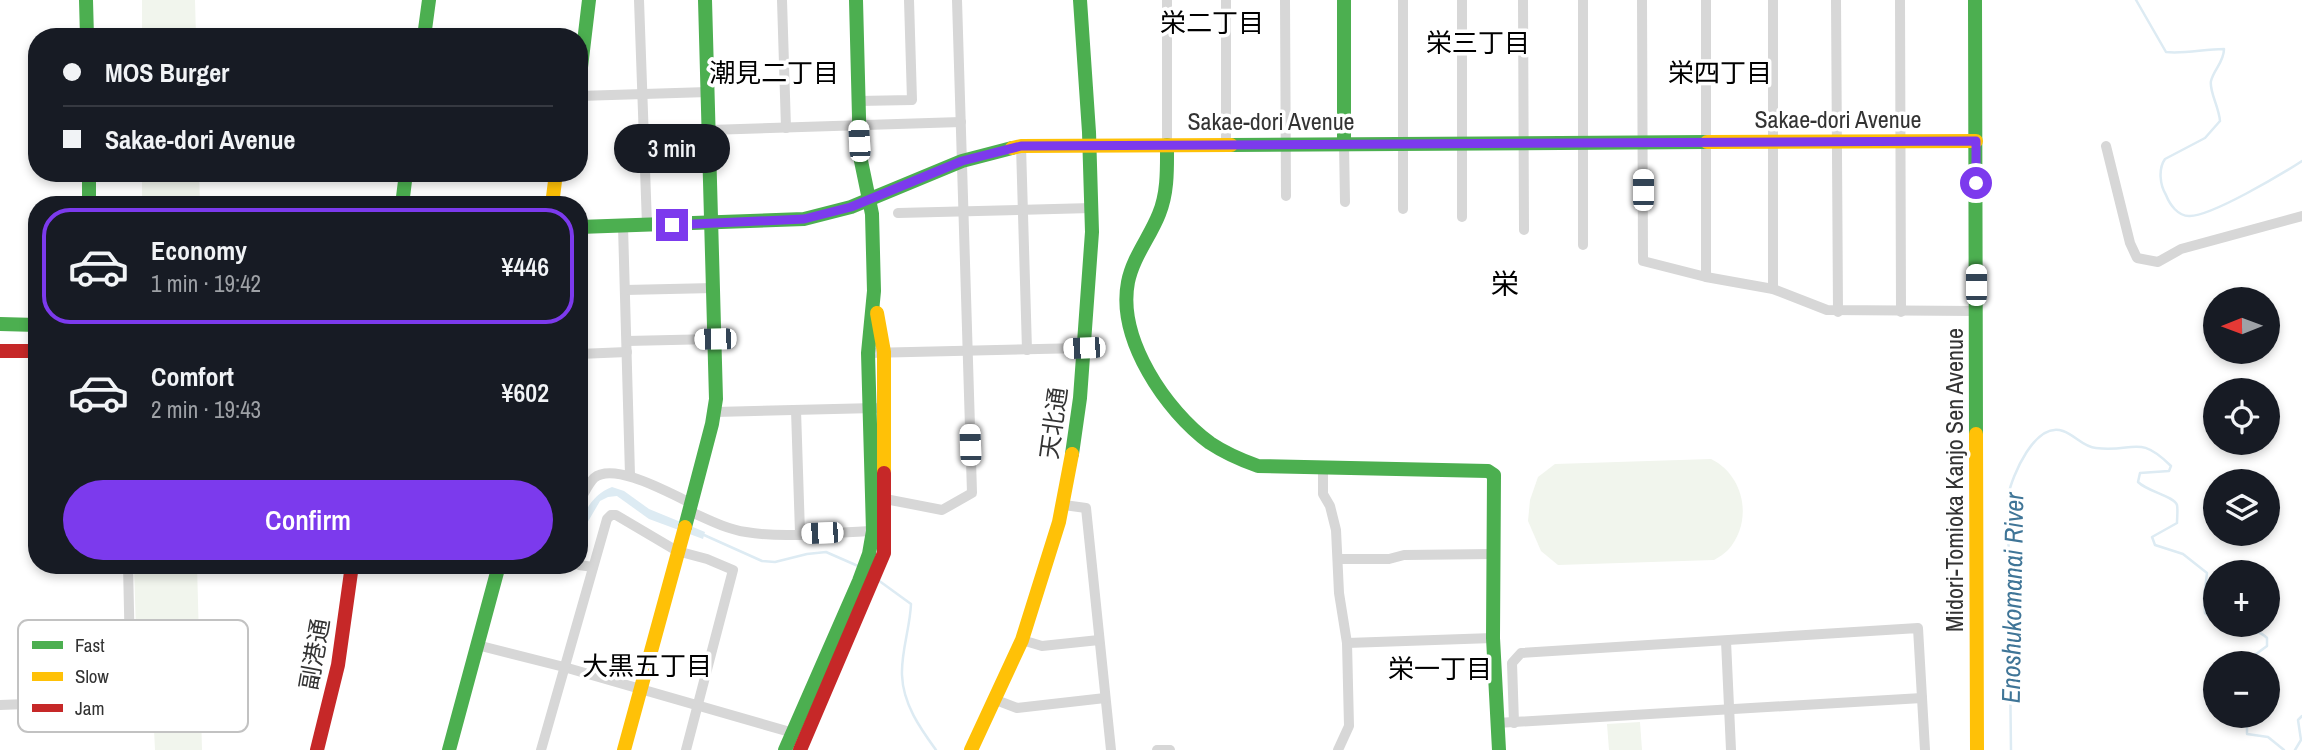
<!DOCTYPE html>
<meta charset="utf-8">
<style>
body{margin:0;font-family:"Archivo Narrow","Noto Sans JP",sans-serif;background:#242831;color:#f1f3f6;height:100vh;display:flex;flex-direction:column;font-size:26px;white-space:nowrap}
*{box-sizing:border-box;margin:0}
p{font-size:23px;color:#9ea1a6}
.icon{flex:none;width:38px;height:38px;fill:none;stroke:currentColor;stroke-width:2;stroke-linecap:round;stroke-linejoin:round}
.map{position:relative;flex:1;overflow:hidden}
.details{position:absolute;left:28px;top:196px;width:560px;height:378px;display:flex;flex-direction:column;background:#171b24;border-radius:28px;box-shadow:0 4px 10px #0003}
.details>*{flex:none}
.banner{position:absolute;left:28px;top:28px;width:560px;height:154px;border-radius:28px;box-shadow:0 4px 10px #0003;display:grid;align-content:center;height:154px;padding:0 35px;background:#171b24}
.needle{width:46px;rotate:269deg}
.fabs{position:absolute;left:2203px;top:287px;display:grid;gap:14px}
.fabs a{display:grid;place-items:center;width:77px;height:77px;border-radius:50%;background:#171b24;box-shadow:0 4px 10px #0003;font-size:35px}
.end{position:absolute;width:32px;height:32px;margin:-16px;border:9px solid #7c3aed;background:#fff;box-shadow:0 0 0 4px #fff}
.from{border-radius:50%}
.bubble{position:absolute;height:49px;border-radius:24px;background:#171b24;box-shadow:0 4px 10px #0003;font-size:23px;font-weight:600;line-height:49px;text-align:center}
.car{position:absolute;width:21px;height:42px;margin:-21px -10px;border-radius:9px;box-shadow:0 0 5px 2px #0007;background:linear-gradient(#fff 24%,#345 0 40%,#fff 0 76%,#345 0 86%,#fff 0)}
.banner b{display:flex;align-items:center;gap:24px;height:66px;font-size:26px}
.banner b+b{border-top:2px solid #363941}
.banner i{width:18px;height:18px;background:#f1f3f6}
ul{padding:12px 0 0;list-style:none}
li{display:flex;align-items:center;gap:21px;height:116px;margin:0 14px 10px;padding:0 21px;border:4px solid transparent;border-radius:28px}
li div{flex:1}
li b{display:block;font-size:26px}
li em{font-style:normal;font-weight:600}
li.selected{border-color:#7c3aed}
li>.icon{width:63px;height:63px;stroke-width:1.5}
.action{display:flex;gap:14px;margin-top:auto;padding:14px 35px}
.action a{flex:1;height:80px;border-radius:42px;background:#7c3aed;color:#fff;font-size:28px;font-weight:600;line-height:80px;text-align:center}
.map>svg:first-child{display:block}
.green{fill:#f1f5ed}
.water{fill:#ddebf3}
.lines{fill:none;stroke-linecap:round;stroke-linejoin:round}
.stream{stroke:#ddebf3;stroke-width:2.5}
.street{stroke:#d7d7d7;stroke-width:10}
.fast{stroke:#4caf50;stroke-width:14}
.slow{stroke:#ffc107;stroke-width:14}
.jam{stroke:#c62828;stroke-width:14}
.route{stroke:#7c3aed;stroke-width:9}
.labels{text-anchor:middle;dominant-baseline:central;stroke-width:7;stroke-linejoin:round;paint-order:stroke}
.street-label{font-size:24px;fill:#333;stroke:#fff}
.neighbourhood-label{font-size:26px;fill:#000;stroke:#fff}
.water-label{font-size:26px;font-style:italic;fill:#3f7597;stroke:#fff}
.quarter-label{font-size:28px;fill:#000;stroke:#fff}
.key{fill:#fff;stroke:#c2c2c2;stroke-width:2}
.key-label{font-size:19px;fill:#333}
</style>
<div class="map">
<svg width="2302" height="750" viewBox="0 0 2302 750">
<rect width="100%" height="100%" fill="#fff"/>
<g class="green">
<path d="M142 0H195L196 37H142Z"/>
<path d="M142 173H199L200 205H142Z"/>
<path d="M1711 459C1744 475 1754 521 1728 550 1724 554 1719 557 1714 560L1558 565 1541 551 1528 521 1530 500 1538 477 1555 464Z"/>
<path d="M134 565H197L202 750H155L153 709 138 698Z"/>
<path d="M1640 722 1642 750H1609L1607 724Z"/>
</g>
<path class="water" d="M612 487 624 491 649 509 705 532 703 539 649 519 617 496 608 497 600 501 579 537C579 517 592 494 612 487Z"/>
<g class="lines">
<g class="stream">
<path d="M2136 0 2166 52C2185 54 2204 49 2224 49 2224 62 2214 69 2211 81 2209 91 2219 107 2220 121L2205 138 2165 159C2158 169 2160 185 2166 195 2170 205 2178 216 2189 216 2210 217 2282 174 2302 161"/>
<path d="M704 535 762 561 775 562 807 554 826 552 858 566"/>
<path d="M878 580 911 604C910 628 901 652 902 675 903 704 920 728 936 750"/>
<path d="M2220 625C2236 632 2255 626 2267 638V646L2244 663"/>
<path d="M2251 716 2247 724V734L2268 737 2284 750"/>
<path d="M2011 750 2008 496C2012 476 2035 421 2063 431 2075 435 2083 447 2096 448 2134 453 2138 433 2171 466L2169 471 2140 473 2138 482C2148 492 2174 496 2177 505 2178 510 2177 518 2177 523L2152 537 2155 545 2183 554 2207 573 2204 598 2205 613 2216 622"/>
<path d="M2295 750 2301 740 2298 720 2302 716"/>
</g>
<g class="street">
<path d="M639 0 647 225"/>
<path d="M782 0 786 128"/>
<path d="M1167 0V145"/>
<path d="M1226 0V144"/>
<path d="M1285 0 1286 196"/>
<path d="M1403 0V209"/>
<path d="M1523 0 1524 230"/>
<path d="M1642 0 1643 261 1706 277 1773 289 1827 310 1976 311"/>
<path d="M1706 0V277"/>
<path d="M1773 0V289"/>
<path d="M1836 0 1838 312"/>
<path d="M1900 0 1901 312"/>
<path d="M579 96 708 92"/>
<path d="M858 101 912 100 909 0"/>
<path d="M709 130 961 122"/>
<path d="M1344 144 1345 202"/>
<path d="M1021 146 1027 350"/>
<path d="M2106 146 2130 243 2137 258 2158 262 2181 249 2302 216"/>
<path d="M898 213 1092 208"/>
<path d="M1462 217V0"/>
<path d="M623 226 630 475"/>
<path d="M1583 245V0"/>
<path d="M625 290 714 288"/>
<path d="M627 341 715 339"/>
<path d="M868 353 1084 348"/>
<path d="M579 354 627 352"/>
<path d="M796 410 800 533"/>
<path d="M715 412 875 408"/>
<path d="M1323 468V494L1330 506 1336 530 1339 593 1347 643 1349 726 1338 750"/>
<path d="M880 498 942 510 972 493 957 0"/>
<path d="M579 501C584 494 588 484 594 478 614 461 671 494 691 503"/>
<path d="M1064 505 1086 508 1111 750"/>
<path d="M689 511C707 519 726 529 746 532 787 539 832 532 873 531"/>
<path d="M1338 559H1389L1404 555 1494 554"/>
<path d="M579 565 593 567"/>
<path d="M1022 640 1042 646 1099 640"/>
<path d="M1726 641 1731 750"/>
<path d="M1347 643 1493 638"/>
<path d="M477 645 564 667 797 734"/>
<path d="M996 700 1017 708 1105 698"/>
<path d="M0 705 131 700 128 565"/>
<path d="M1497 723 1922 698"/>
<path d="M1514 723 1512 663 1521 653 1918 628 1925 750"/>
<path d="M541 750 607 519 611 515H616L677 551 707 559 733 570 686 750"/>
<path d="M1157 750H1170"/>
</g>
<g class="fast">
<path d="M86 0 87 37"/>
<path d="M1344 0V144"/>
<path d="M1975 0 1976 434"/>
<path d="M424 37 429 0"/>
<path d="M579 84 589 0"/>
<path d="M1167 145C1167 168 1168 192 1159 214 1150 237 1133 257 1128 282 1117 339 1166 411 1210 443 1225 453 1241 460 1258 466L1488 471 1494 475 1493 638 1499 750"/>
<path d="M1231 145 1707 142"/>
<path d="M89 173V205"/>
<path d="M402 205 406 173"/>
<path d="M579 227 804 219 851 207 962 161 1012 148"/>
<path d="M0 324 37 325"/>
<path d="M1072 454 1080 398 1092 232 1089 132 1080 0"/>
<path d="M685 527 712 424 716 399 705 0"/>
<path d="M449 750 499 565"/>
<path d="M785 750 859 581 869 554 873 531 868 353 874 291 872 214 860 156 856 0"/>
</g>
<g class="slow">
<path d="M1707 142 1976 141"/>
<path d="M1012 148 1021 146 1231 145"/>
<path d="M552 205 556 173"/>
<path d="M877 313 884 352V473"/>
<path d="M1976 434 1977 750"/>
<path d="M624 750 685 527"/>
<path d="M971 750 1022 640 1059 522 1072 454"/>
</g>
<g class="jam">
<path d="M0 351H37"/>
<path d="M317 750 338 665 352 565"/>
<path d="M800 750 884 553V473"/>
</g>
</g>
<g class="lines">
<path class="route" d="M672 225 804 219 851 207 962 161 1021 146 1976 141V183"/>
</g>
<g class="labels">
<g class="street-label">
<text x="1838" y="119">Sakae-dori Avenue</text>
<text x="1271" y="121">Sakae-dori Avenue</text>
<text transform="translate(1053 423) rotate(-82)">天北通</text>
<text transform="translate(1954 480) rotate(-90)">Midori-Tomioka Kanjo Sen Avenue</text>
<text transform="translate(314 654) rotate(-80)">副港通</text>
</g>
<g class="neighbourhood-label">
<text x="1212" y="22">栄二丁目</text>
<text x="1478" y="42">栄三丁目</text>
<text x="774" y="72">潮見二丁目</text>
<text x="1720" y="72">栄四丁目</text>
<text x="647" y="665">大黒五丁目</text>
<text x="1440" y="668">栄一丁目</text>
</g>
<g class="water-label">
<text transform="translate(2012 598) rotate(-89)">Enoshukomanai River</text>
</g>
<g class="quarter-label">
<text x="1505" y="284">栄</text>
</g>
</g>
<rect x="18" y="620" width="230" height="112" rx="10" class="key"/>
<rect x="32" y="641" width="31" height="8" fill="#4caf50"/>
<rect x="32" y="672" width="31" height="9" fill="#ffc107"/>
<rect x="32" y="704" width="31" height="8" fill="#c62828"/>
<g class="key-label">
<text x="75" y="652">Fast</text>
<text x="75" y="683">Slow</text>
<text x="75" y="715">Jam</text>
</g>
</svg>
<div class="fabs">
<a><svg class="needle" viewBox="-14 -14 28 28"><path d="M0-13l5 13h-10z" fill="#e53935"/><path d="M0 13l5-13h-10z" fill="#9ea1a6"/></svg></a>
<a><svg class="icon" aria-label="locate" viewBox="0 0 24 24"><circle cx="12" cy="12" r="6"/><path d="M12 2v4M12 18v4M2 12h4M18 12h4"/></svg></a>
<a><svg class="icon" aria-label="layers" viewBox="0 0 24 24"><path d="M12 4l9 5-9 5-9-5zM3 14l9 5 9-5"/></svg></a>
<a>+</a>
<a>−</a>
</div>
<i class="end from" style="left:1976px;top:183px"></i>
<i class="end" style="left:672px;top:225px"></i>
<div class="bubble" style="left:614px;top:124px;width:116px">3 min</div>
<i class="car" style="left:859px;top:141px;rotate:357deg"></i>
<i class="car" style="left:1643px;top:190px;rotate:0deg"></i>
<i class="car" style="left:1976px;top:285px;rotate:0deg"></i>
<i class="car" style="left:715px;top:339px;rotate:269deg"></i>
<i class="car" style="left:1084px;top:348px;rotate:268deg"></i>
<i class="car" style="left:970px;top:445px;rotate:358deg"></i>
<i class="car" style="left:822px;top:533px;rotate:268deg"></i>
<div class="banner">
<b><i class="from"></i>MOS Burger</b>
<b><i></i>Sakae-dori Avenue</b>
</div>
<section class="details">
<ul>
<li class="selected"><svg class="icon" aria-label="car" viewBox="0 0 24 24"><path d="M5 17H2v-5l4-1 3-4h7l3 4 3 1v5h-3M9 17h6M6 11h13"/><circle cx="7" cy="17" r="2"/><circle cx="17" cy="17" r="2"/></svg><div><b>Economy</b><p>1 min · 19:42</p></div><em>¥446</em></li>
<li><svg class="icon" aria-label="car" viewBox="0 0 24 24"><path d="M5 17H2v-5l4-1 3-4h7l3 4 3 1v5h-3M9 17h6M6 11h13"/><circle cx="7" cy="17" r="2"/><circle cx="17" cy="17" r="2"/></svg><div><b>Comfort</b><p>2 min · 19:43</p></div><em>¥602</em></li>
</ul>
<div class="action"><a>Confirm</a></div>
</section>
</div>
